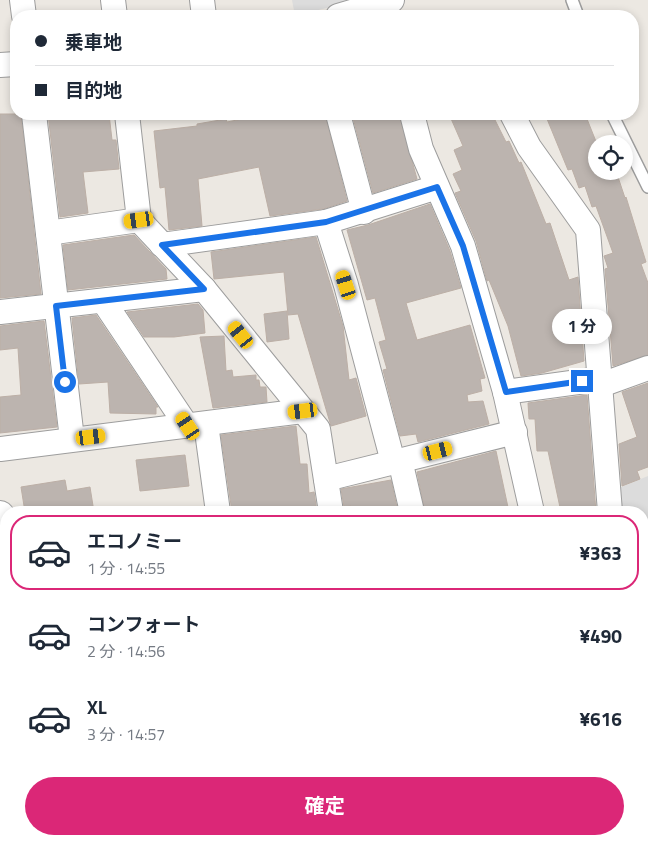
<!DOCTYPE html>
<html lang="ja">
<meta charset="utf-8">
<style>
body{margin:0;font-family:"Titillium Web","Noto Sans JP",sans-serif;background:#f2f2f3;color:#1f2937;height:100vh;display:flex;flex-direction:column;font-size:19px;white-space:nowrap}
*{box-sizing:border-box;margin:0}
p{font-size:16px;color:#747a83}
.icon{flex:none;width:28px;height:28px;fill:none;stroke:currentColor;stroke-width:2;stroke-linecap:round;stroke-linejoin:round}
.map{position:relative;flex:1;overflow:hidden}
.drawer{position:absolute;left:0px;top:506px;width:649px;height:339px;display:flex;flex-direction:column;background:#fff;border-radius:20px 20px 0 0;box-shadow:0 2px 8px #0003}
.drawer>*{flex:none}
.top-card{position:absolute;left:10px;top:10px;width:629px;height:110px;border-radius:20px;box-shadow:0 2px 8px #0003;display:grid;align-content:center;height:110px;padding:0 25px;background:#fff}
.fabs{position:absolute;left:588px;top:135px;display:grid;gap:10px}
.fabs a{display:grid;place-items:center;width:45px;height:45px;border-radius:50%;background:#fff;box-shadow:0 2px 8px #0003;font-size:25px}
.end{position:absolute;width:22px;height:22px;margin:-11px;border:6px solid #1a73e8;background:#fff;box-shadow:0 0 0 2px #fff}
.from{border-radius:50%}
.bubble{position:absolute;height:35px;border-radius:18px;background:#fff;box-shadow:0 2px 8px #0003;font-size:16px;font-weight:700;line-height:35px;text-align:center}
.car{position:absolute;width:15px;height:30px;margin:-15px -8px;border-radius:6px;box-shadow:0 0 4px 1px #0007;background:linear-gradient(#f5c518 24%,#345 0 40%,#f5c518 0 76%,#345 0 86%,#f5c518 0)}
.top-card b{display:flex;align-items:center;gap:18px;height:48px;font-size:19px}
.top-card b+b{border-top:1px solid #e0e1e3}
.top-card i{width:12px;height:12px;background:#1f2937}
ul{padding:9px 0 0;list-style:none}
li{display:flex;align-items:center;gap:15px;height:75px;margin:0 10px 8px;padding:0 15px;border:2px solid transparent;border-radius:20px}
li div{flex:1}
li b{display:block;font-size:19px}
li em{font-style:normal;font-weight:700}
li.current{border-color:#db2777}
li>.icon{width:45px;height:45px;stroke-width:1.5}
.primary-button{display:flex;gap:10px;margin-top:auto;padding:10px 25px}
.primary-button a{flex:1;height:58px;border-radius:30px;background:#db2777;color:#fff;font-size:20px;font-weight:700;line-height:58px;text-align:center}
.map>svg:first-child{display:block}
.parking{fill:#dcdcdc}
.building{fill:#bcb4af;stroke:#bcafa6}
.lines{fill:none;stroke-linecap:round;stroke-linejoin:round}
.service-casing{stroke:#9d9d9d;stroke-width:14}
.minor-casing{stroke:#9d9d9d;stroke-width:26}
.tertiary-casing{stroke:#9d9d9d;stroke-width:30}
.service{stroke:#fff;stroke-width:11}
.minor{stroke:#fff;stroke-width:24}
.tertiary{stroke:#fff;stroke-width:28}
.route{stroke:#1a73e8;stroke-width:6}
</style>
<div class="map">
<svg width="648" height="844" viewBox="0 0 648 844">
<rect width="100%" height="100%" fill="#ece8e2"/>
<g class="parking">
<path d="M292 0H351L350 2 295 16Z"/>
<path d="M648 476V523L643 525 642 512H615L614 490Z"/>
</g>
<g class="building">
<path d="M0 114H21L41 294 0 298Z"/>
<path d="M48 114H109L112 140H116L119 169 83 172 88 213 60 217Z"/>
<path d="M267 114H325L347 201 323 209 270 216 259 167 198 179 202 226 169 230 165 187 160 188 154 131 197 126V124L226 119 227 122Z"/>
<path d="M352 114H399L417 179 373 193Z"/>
<path d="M449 114H492L506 142 509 141 519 163 521 162 546 224 550 223 569 280 578 277 584 361 542 373 521 376 508 326 489 280 487 281 476 241 455 193 461 191 453 174 462 170 454 150 463 146Z"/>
<path d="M545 114H585L597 144 596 171H612L614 178 618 177 625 198 626 197 646 262 641 264 648 283V355L613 366 605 269 608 268 604 256 613 253 596 206 592 207 585 186 579 188 572 169 568 170Z"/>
<path d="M430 204 450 251 461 288 406 303 417 340 470 325 485 378 480 379 482 391 467 395 468 402 483 401 489 424 418 442 416 434 400 436 383 370 387 369 379 342 386 340 375 298 367 300 347 230 368 225Z"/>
<path d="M134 235 166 269 167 279 68 290 63 245Z"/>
<path d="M316 237 343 326 349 380 356 378 366 416 331 426 298 314 288 315 284 272 214 279 211 252Z"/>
<path d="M198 304 203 310 205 333 174 337H144L127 312Z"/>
<path d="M287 311 289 339 267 342 264 314Z"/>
<path d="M96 315 158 407H156V414L110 413 108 382 79 384 72 318Z"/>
<path d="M44 321 57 427 0 433V397L21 395 18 348 0 350V326Z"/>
<path d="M224 336 226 371 232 370 233 377 256 375V380H259L260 387H266L267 402 213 408 200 337Z"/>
<path d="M648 383V467L637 471 640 479 622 486 619 444 637 437 622 392Z"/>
<path d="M587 395 596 512H561L548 451H537L535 419H529L528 403Z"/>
<path d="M296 426 300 464H307L309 493 314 492 317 512H232L221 435Z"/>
<path d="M496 451 509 512H425L417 472Z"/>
<path d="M185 455 189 486 140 491 136 460Z"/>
<path d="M65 480 67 491 90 487 94 512H25L21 487Z"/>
<path d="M391 480 398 512H353L351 506 344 507 341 489Z"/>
</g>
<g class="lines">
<g class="service-casing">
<g id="service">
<path d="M572 0 578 16"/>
<path d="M612 114 648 187"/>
</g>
</g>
<g class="minor-casing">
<g id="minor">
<path d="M22 0 24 16"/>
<path d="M113 0 115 16"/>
<path d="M202 0 204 16"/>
<path d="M338 16 392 0"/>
<path d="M0 65 16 64"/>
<path d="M34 114 72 439"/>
<path d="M127 114 139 220 204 289 318 429 331 512"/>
<path d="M338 114 364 212"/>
<path d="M412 114 421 149 463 246 505 392 532 512"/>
<path d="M512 114 529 147 588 230 610 512"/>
<path d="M326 222 346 285 393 462"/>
<path d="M48 233 139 220"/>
<path d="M162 245 326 222 437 187"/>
<path d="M104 302 187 426"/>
<path d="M0 312 204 289"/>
<path d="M601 385 648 368"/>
<path d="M505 392 600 379"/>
<path d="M206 424 218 512"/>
<path d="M0 449 303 411"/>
<path d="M400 460 412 512"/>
<path d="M326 479 515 432"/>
<path d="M642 581 648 585"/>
<path d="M642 690 648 696"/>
<path d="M642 735 648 733"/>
<path d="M264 839 265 844"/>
<path d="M541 839V844"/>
<path d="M157 844 204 839"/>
<path d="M366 844 367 839"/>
</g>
</g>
<g class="tertiary-casing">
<g id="tertiary">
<path d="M0 515 6 557"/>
<path d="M47 839 48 844"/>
</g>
</g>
<use href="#service" class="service"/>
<use href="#minor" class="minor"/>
<use href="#tertiary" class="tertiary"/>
</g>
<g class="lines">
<path class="route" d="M65 382 56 306 204 289 162 245 326 222 437 187 463 246 506 392 582 381"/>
</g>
</svg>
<div class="fabs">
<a><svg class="icon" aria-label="locate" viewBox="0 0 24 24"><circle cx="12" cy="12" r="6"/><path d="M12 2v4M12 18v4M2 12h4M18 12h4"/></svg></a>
</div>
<i class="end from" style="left:65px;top:382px"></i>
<i class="end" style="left:582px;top:381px"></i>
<div class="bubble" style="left:552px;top:309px;width:60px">1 分</div>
<i class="car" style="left:139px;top:220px;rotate:262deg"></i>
<i class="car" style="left:346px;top:285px;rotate:342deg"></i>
<i class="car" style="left:241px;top:335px;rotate:321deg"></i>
<i class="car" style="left:303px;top:411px;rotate:263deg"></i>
<i class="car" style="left:188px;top:426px;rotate:326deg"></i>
<i class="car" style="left:91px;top:437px;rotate:83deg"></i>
<i class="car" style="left:438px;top:451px;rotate:76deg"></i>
<div class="top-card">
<b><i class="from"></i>乗車地</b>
<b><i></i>目的地</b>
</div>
<section class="drawer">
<ul>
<li class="current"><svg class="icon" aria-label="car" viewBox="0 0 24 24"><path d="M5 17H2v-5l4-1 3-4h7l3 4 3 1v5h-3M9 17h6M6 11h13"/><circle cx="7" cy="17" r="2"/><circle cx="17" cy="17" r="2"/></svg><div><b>エコノミー</b><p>1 分 · 14:55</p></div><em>¥363</em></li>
<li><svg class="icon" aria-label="car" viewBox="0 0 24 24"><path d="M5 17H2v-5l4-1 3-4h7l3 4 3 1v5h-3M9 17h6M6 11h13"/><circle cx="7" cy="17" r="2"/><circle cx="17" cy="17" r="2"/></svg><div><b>コンフォート</b><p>2 分 · 14:56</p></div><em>¥490</em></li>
<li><svg class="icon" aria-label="car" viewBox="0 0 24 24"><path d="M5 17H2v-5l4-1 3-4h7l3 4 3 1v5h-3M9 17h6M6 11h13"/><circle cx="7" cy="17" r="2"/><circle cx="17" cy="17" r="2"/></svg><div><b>XL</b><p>3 分 · 14:57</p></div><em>¥616</em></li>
</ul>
<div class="primary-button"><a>確定</a></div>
</section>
</div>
